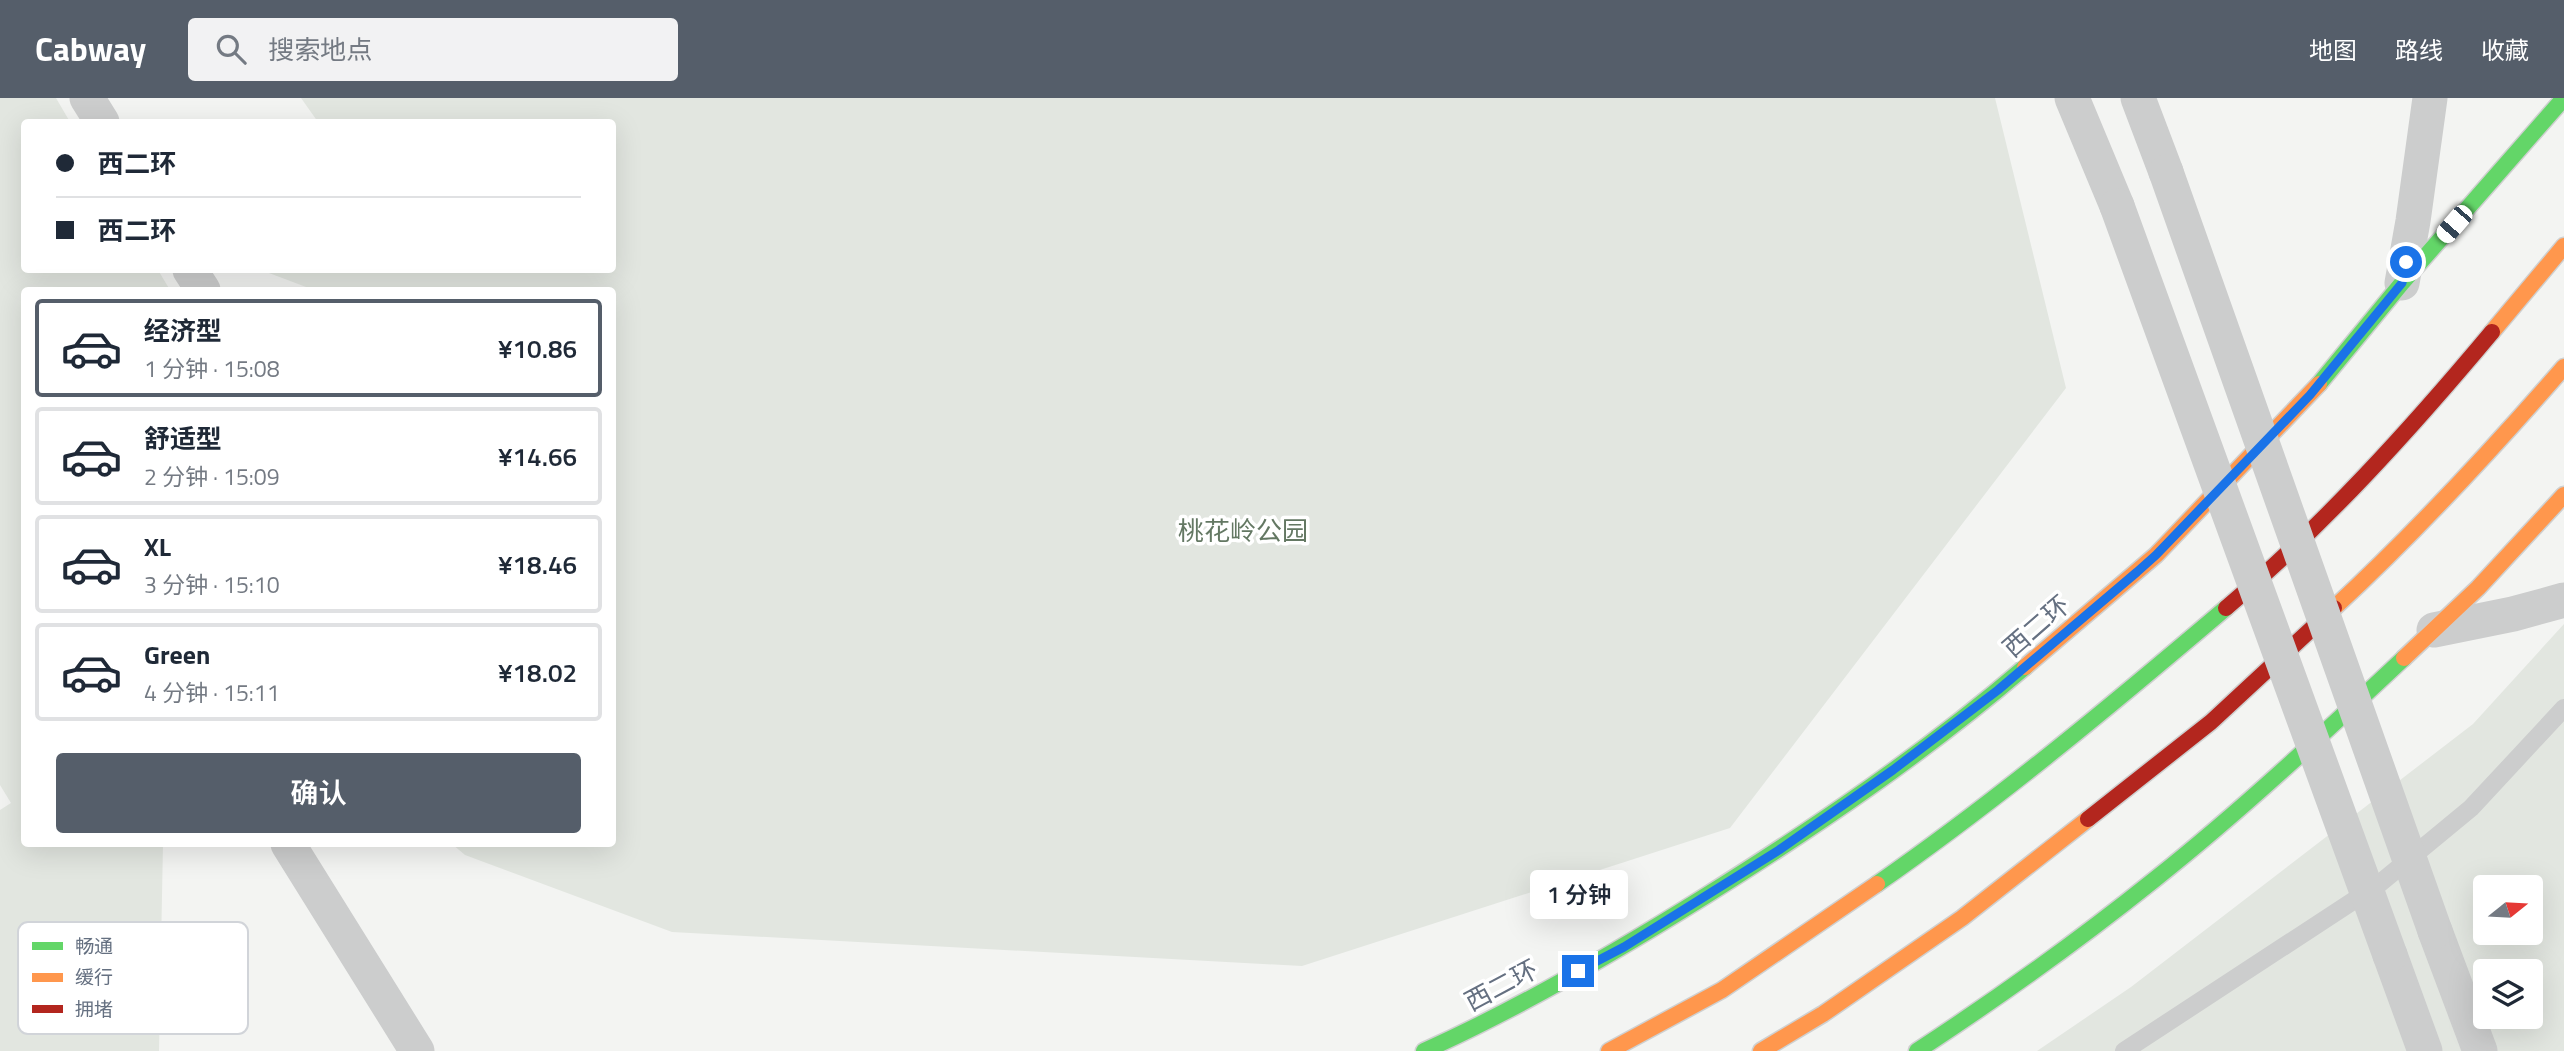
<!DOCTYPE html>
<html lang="zh">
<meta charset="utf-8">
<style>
body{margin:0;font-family:"Titillium Web","Noto Sans SC",sans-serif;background:#f2f2f3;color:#1f2937;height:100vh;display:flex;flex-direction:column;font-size:26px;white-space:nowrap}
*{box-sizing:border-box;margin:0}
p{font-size:23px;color:#747a83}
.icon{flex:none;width:38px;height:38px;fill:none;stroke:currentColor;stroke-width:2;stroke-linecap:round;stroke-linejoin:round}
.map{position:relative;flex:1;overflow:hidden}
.details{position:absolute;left:21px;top:189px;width:595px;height:560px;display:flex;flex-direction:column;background:#fff;border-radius:7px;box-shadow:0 7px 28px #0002}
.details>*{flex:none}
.top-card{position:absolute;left:21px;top:21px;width:595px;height:154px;border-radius:7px;box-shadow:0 7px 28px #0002;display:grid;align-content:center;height:154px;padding:0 35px;background:#fff}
.needle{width:46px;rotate:72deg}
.fabs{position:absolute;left:2473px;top:777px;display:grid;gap:14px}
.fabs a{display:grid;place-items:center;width:70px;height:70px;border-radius:7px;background:#fff;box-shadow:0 7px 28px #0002;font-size:35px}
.end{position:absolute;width:32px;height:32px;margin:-16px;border:9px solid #1a73e8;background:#fff;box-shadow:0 0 0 4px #fff}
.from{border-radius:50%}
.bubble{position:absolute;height:49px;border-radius:7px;background:#fff;box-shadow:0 7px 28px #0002;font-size:23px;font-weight:600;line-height:49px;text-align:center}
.car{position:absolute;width:21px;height:42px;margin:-21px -10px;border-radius:9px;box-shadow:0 0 5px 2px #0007;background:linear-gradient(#fff 24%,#345 0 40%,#fff 0 76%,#345 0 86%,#fff 0)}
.top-card b{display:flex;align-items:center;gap:24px;height:66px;font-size:26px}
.top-card b+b{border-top:2px solid #e0e1e3}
.top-card i{width:18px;height:18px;background:#1f2937}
ul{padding:12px 0 0;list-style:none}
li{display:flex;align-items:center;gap:21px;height:98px;margin:0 14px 10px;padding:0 21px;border:4px solid #e0e1e3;border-radius:7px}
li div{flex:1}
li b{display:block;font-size:26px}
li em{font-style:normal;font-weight:600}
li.active{border-color:#555e6a}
li>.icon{width:63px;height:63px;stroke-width:1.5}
.button{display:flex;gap:14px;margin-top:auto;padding:14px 35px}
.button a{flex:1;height:80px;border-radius:7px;background:#555e6a;color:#fff;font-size:28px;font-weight:600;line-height:80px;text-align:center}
header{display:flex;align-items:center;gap:42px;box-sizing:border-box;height:98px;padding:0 35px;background:#555e6a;color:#fff}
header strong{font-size:33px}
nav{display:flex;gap:38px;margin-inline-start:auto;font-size:24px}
.search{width:490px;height:63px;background:#f2f2f3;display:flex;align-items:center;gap:18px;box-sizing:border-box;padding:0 24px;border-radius:7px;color:#747a83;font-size:26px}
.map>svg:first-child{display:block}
.green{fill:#e2e6e0;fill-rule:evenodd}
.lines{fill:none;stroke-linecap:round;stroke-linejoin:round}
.fast-casing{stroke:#cfd0d0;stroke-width:19}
.slow-casing{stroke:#cfd0d0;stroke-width:19}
.jam-casing{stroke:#cfd0d0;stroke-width:19}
.lane{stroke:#cccdcd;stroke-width:18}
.street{stroke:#cccdcd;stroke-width:35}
.fast{stroke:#63d668;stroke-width:16}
.slow{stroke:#ff974d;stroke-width:16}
.jam{stroke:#b3261e;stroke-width:16}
.street-bridge{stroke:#cccdcd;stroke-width:35}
.route{stroke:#1a73e8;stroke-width:9}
.labels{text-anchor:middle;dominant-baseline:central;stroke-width:7;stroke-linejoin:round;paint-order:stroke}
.park-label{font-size:26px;fill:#647863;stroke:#fff}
.street-label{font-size:26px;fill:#657081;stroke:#fff}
.key{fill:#fff;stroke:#d1d4d9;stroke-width:2}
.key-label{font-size:19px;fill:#657081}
</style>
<header>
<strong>Cabway</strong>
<div class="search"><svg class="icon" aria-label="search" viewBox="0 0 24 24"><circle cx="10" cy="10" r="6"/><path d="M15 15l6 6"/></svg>搜索地点</div>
<nav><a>地图</a><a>路线</a><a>收藏</a></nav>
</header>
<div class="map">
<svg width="2564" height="953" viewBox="0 0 2564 953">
<rect width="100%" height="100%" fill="#f3f4f2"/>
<g class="green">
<path d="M0 0H56L70 24H24V172H158L170 192H24V746H163L159 953H0V712L11 705 0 687Z"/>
<path d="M301 0H1995L2066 290 1730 730 1302 868 672 834 465 757 452 746H612V192H314L261 172H612V24H318Z"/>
<path d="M2564 526V953H2037L2131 889 2473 626ZM2485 789H2530V835H2485ZM2485 873H2530V919H2485Z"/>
</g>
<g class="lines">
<g class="fast-casing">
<g id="fast">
<path d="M2319 286 2402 185 2564 0"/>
<path d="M1877 786C1999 701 2113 606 2226 510"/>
<path d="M1424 953C1522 909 1616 854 1707 797 1817 728 1926 654 2025 569"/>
<path d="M1917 953C1998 900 2078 843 2154 782 2241 713 2323 636 2404 560"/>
</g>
</g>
<g class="slow-casing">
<g id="slow">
<path d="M2492 234 2564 148"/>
<path d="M2334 510C2416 434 2491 353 2564 269"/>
<path d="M2404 560 2478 490 2564 397"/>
<path d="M2025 569 2156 457 2319 286"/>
<path d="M1609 953 1722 892 1877 786"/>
<path d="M1761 953 1823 916 1962 820 2088 721"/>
</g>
</g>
<g class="jam-casing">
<g id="jam">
<path d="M2226 510C2324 427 2410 332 2492 234"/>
<path d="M2088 721 2211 624 2334 510"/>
</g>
</g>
<path class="lane" d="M2124 953 2379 786 2471 710 2564 610"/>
<g class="street">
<path d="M87 0 102 24"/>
<path d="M2072 0 2117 108"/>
<path d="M2138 0 2166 74"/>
<path d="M190 172 203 192"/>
<path d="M2402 185 2413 123 2430 0"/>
<path d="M2434 532 2513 516 2564 502"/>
<path d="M288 746 417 953"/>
<path d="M2435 833 2480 953"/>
<path d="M2390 857 2425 953"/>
</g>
<use href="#fast" class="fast"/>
<use href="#slow" class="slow"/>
<use href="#jam" class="jam"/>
<g class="street-bridge">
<path d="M2166 74 2435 833"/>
<path d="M2117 108 2390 857"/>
</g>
</g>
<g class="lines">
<path class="route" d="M1578 873 1624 849 1779 752 1893 672 1998 592 2137 474 2156 457 2310 297 2402 185 2406 164"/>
</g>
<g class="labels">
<g class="park-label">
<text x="1243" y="432">桃花岭公园</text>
</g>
<g class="street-label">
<text transform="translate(2036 528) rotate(-41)">西二环</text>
<text transform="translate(1501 887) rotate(-28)">西二环</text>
</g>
</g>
<rect x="18" y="824" width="230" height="112" rx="10" class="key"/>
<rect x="32" y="844" width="31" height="8" fill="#63d668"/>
<rect x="32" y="875" width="31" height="9" fill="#ff974d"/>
<rect x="32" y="907" width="31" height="8" fill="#b3261e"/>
<g class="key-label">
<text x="75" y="855">畅通</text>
<text x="75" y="886">缓行</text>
<text x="75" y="918">拥堵</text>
</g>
</svg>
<div class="fabs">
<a><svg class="needle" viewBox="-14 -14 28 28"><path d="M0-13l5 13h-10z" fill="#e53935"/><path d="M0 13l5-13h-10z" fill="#747a83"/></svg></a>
<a><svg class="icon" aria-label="layers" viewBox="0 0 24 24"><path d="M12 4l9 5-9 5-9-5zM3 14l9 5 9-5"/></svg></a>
</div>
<i class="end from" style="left:2406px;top:164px"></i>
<i class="end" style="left:1578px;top:873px"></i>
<div class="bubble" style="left:1530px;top:772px;width:98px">1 分钟</div>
<i class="car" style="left:2454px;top:126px;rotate:221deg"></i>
<div class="top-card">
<b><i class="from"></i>西二环</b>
<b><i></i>西二环</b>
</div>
<section class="details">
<ul>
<li class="active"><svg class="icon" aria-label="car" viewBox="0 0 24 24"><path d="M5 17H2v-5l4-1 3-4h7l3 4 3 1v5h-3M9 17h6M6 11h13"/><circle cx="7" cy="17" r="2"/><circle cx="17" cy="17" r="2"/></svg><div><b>经济型</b><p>1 分钟 · 15:08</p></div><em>¥10.86</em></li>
<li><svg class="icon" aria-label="car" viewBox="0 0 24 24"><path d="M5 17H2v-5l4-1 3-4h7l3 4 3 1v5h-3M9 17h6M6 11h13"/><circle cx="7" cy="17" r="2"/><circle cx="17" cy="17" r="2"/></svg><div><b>舒适型</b><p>2 分钟 · 15:09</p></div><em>¥14.66</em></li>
<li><svg class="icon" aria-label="car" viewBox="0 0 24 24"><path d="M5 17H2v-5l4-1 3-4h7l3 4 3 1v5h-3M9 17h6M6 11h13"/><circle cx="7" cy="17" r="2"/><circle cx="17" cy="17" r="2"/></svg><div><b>XL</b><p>3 分钟 · 15:10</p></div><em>¥18.46</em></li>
<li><svg class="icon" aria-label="car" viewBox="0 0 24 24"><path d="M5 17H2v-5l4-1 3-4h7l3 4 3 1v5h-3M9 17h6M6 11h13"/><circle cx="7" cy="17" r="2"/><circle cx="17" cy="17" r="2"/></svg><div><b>Green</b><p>4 分钟 · 15:11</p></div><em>¥18.02</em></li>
</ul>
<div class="button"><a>确认</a></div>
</section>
</div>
